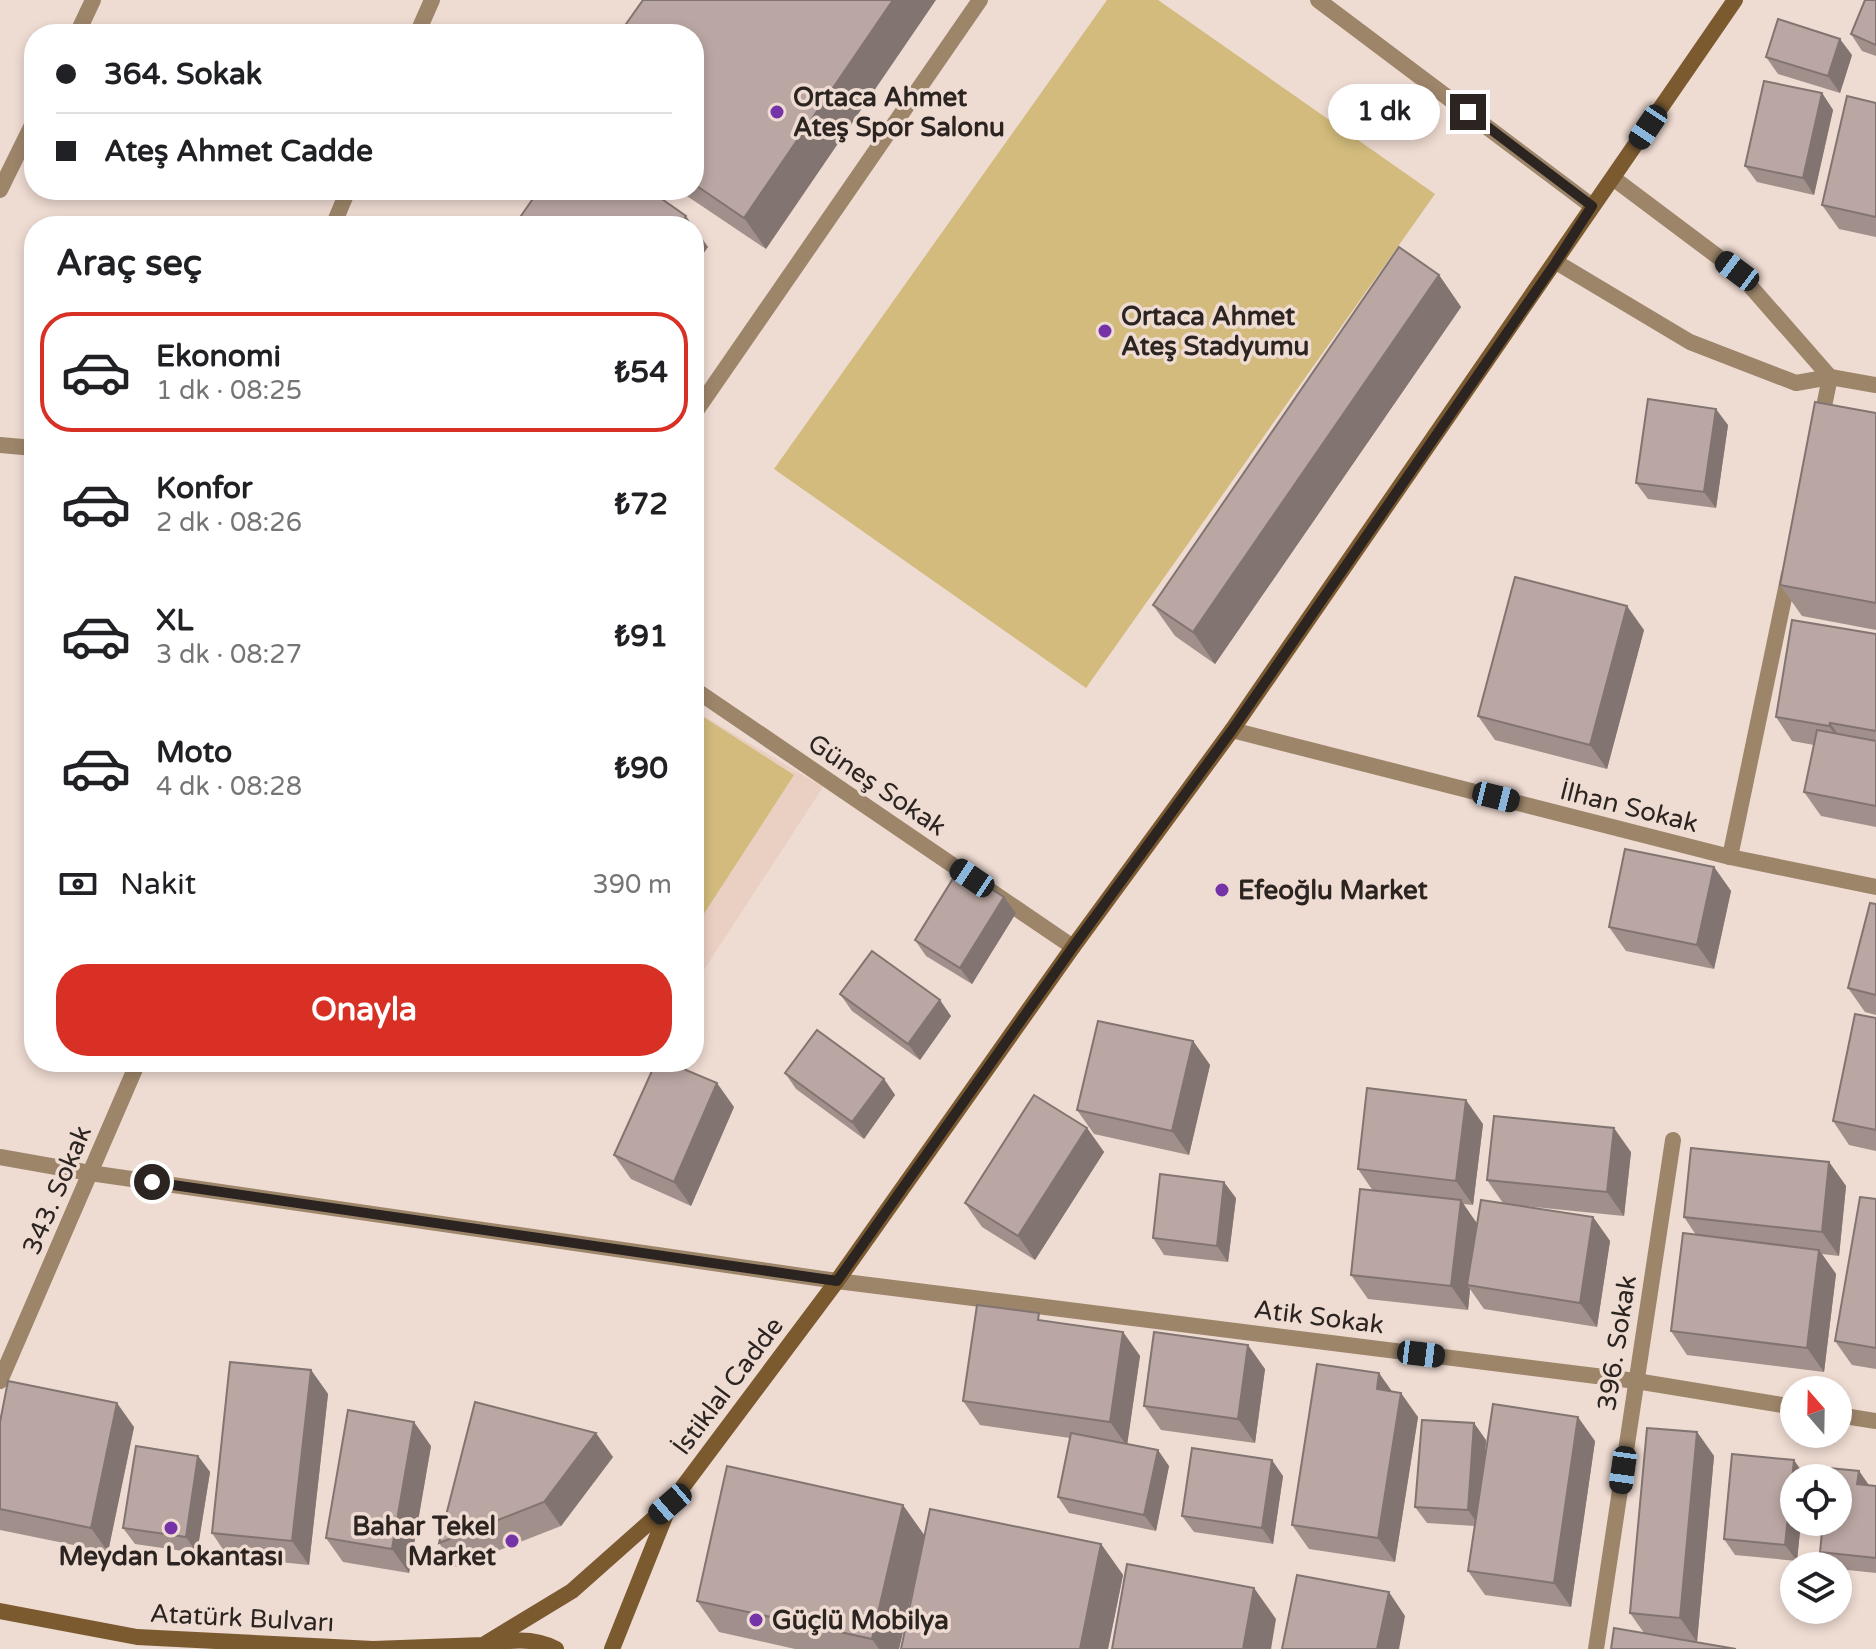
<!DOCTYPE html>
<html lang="tr">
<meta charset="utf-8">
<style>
body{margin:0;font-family:"Varela Round",sans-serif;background:#f6f6f6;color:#202124;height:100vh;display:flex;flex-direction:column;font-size:30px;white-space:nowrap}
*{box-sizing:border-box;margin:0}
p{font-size:26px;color:#757577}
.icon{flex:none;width:44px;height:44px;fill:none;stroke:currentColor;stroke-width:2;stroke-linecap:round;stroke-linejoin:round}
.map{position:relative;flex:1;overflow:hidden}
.details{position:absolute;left:24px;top:216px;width:680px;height:856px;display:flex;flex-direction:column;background:#fff;border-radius:32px;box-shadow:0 4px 12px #0003}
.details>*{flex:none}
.banner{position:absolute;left:24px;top:24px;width:680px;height:176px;border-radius:32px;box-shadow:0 4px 12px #0003;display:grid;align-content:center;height:176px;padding:0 32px;background:#fff}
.needle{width:52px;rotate:340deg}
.controls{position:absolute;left:1780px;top:1376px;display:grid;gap:16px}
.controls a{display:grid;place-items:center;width:72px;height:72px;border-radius:50%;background:#fff;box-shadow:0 4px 12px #0003;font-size:40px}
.end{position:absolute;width:36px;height:36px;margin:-18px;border:10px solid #2b2421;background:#fff;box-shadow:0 0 0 4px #fff}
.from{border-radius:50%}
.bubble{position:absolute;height:56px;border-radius:28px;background:#fff;box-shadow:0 4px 12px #0003;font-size:26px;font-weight:700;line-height:56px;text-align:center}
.car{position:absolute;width:24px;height:48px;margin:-24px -12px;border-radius:10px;box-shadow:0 0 6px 2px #0007;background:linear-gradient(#222 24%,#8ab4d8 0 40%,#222 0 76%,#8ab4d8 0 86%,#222 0)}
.banner b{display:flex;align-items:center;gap:28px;height:76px;font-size:30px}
.banner b+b{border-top:2px solid #e0e0e0}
.banner i{width:20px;height:20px;background:#202124}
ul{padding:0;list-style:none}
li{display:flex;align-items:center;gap:24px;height:120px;margin:0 16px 12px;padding:0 16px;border:4px solid transparent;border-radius:32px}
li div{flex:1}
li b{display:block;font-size:30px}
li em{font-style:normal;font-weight:700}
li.active{border-color:#d93025}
li>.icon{width:72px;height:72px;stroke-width:1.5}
h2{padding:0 32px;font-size:36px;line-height:96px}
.pay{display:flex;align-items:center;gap:20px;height:88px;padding:0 32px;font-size:30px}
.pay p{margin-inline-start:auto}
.cta{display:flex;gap:16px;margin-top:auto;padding:16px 32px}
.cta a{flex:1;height:92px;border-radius:32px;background:#d93025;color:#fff;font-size:32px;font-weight:700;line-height:92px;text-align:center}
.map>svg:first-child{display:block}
.built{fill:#e9d0c2}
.green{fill:#d2bb7c}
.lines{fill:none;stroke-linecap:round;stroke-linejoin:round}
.lane{stroke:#9d856a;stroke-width:16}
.street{stroke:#9d856a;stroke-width:16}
.secondary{stroke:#7c5a30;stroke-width:16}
.wall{fill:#a08f8b}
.shaded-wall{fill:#827471}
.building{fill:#baa6a2;stroke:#827471;stroke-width:2}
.route{stroke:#2b2421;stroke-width:10}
.poi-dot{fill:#7633a8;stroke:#eedbd2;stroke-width:3}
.labels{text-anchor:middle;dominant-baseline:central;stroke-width:7;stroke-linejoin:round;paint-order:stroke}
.poi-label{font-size:26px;font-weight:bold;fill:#2b2421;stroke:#eedbd2;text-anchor:start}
.street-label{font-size:26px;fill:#2b2421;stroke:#eedbd2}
</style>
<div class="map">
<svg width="1876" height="1649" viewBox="0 0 1876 1649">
<rect width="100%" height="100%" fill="#eedbd2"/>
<path class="built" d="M694 710 823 787 694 985Z"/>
<g class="green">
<path d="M1107 0H1158L1435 194 1086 688 774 469Z"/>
<path d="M694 711 794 775 694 929Z"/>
</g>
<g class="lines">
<path class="lane" d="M694 414 980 0"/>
<g class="street">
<path d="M1318 0 1592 206"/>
<path d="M77 34 93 0"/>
<path d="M417 34 432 0"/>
<path d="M1613 178 1737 271 1830 377"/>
<path d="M0 190 34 121"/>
<path d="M333 226 348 190"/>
<path d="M1556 262 1690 342 1796 383 1830 377 1876 385"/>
<path d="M1820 426 1830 377"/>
<path d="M0 445 34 448"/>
<path d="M694 689 1073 947"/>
<path d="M1232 730 1730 857 1876 887"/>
<path d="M1730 857 1789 574"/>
<path d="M0 1157 90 1173 837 1281 1636 1381 1794 1407"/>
<path d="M0 1381 138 1062"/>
<path d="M1838 1415 1876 1421"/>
<path d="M1596 1649 1673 1140"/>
</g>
<g class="secondary">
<path d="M0 1611 137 1637 373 1649 483 1645 572 1591 670 1504 837 1281 1073 947 1232 730 1735 0"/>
<path d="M496 1643C516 1639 538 1639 556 1649"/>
<path d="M612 1649 668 1509"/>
</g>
</g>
<g class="wall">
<path d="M1876 0V56L1862 51 1851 34Z"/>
<path d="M694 34 766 249 678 190H694Z"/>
<path d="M1852 55 1840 93 1778 74 1766 57Z"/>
<path d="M1822 93 1833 110 1814 195 1757 182 1745 166Z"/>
<path d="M1876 103V237L1839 229 1822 205Z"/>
<path d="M1439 275 1461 307 1215 664 1175 636 1153 605Z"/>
<path d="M1876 413V630L1802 616 1780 585Z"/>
<path d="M1728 425 1716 508 1648 499 1636 483Z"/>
<path d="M1644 630 1607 769 1495 740 1478 716Z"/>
<path d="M1876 634V827L1821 816 1804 792 1814 745 1792 741 1776 717Z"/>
<path d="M1714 867 1731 891 1714 969 1626 951 1609 927Z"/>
<path d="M1004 897 1016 913 972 984 926 956 915 940Z"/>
<path d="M1876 904V1015L1865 1012 1848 988Z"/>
<path d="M840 994 951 1016 920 1060 852 1011Z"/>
<path d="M1876 1018V1151L1849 1145 1833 1121Z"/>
<path d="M1193 1041 1210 1065 1189 1155 1094 1134 1077 1110Z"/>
<path d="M785 1073 884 1079 895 1095 864 1139 796 1089Z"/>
<path d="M734 1107 691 1206 631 1179 614 1155Z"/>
<path d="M1483 1124 1473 1205 1463 1204 1477 1223 1503 1203 1487 1180 1631 1152 1624 1216 1523 1206 1593 1217 1610 1241 1597 1327 1484 1309 1470 1289 1468 1310 1368 1299 1351 1275 1373 1191 1358 1169Z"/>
<path d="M1087 1128 1104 1152 1035 1260 982 1227 965 1203Z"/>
<path d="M1829 1162 1846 1186 1839 1256 1822 1254 1836 1274 1824 1372 1687 1355 1671 1331 1696 1235 1684 1217Z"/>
<path d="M1236 1198 1228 1262 1164 1255 1153 1238Z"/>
<path d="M1876 1199V1369L1852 1365 1835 1341Z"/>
<path d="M1045 1321 1123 1332 1140 1356 1127 1444 1169 1466 1156 1531 1069 1513 1058 1497 1070 1438 980 1425 963 1401Z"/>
<path d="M1265 1369 1255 1443 1161 1430 1144 1406Z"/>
<path d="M311 1370 328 1394 309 1565 228 1557 212 1533Z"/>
<path d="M1392 1392 1418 1417 1395 1562 1309 1549 1292 1525Z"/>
<path d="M0 1422 134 1427 108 1552 0 1530Z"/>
<path d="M1697 1432 1714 1456 1697 1642 1644 1633 1630 1613Z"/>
<path d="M1486 1440 1484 1461 1595 1441 1571 1607 1485 1595 1468 1571 1475 1526 1427 1523 1415 1507Z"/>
<path d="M431 1446 409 1573 343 1562 326 1538Z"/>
<path d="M198 1456 210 1472 197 1553 135 1544 123 1528Z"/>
<path d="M613 1457 561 1526 456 1567 439 1543Z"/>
<path d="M1859 1471 1869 1485 1876 1486V1573L1838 1569V1566H1830L1820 1552Z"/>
<path d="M1283 1476 1273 1544 1194 1532 1182 1516Z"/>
<path d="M1805 1476 1797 1561 1735 1555 1724 1539Z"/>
<path d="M924 1535 1101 1544 1123 1575 1108 1649H901L915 1578 899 1649H795L719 1632 697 1601Z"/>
</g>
<g class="shaded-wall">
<path d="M893 0H936L766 249 744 218Z"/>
<path d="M1840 39 1852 55 1840 93 1828 76Z"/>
<path d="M1822 93 1833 110 1814 195 1803 178Z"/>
<path d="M686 216 693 226H679Z"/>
<path d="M694 227 708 247 694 267Z"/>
<path d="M1439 275 1461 307 1215 664 1193 632Z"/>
<path d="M1716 409 1728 425 1716 508 1704 492Z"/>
<path d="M1627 606 1644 630 1607 769 1590 745Z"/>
<path d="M1830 723 1847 747 1846 750 1829 726Z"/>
<path d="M1714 867 1731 891 1714 969 1697 945Z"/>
<path d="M1004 897 1016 913 972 984 960 968Z"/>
<path d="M940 1000 951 1016 920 1060 908 1044Z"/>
<path d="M1193 1041 1210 1065 1189 1155 1172 1131Z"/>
<path d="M884 1079 895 1095 864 1139 852 1122Z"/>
<path d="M717 1083 734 1107 691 1206 674 1182Z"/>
<path d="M1466 1100 1483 1124 1473 1205 1456 1181Z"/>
<path d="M1087 1128 1104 1152 1035 1260 1018 1236Z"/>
<path d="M1614 1128 1631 1152 1624 1216 1607 1192Z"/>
<path d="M1829 1162 1846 1186 1839 1256 1822 1232Z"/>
<path d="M1224 1182 1236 1198 1228 1262 1217 1246Z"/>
<path d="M1461 1200 1477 1224 1467 1285 1470 1289 1468 1310 1451 1286Z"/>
<path d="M1593 1217 1610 1241 1597 1327 1580 1303Z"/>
<path d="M1819 1250 1836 1274 1824 1372 1807 1348Z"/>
<path d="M1123 1332 1140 1356 1127 1446 1110 1422Z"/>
<path d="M1248 1345 1265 1369 1255 1443 1238 1419Z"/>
<path d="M311 1370 328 1394 309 1565 292 1541Z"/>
<path d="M1379 1373 1396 1397 1377 1389Z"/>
<path d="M1401 1393 1418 1417 1395 1562 1378 1538Z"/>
<path d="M117 1403 134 1427 108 1552 91 1528Z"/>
<path d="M1578 1417 1595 1441 1571 1607 1554 1583Z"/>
<path d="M414 1422 431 1446 409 1573 392 1549Z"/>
<path d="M1474 1423 1486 1440 1480 1527 1468 1510Z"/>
<path d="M1697 1432 1714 1456 1697 1642 1680 1618Z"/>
<path d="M596 1433 613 1457 561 1526 544 1502Z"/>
<path d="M1158 1450 1169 1466 1156 1531 1144 1515Z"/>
<path d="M198 1456 210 1472 197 1553 186 1537Z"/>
<path d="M1272 1460 1283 1476 1273 1544 1262 1528Z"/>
<path d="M1794 1460 1805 1476V1478H1794V1522H1801L1797 1561 1785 1545Z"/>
<path d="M1859 1471 1870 1487 1857 1484Z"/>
<path d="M903 1505 925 1536 899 1649H879L872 1639Z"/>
<path d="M1101 1544 1123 1575 1108 1649H1080Z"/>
<path d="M1254 1588 1276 1619 1271 1649H1243Z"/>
<path d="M1389 1592 1405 1616 1399 1649H1377Z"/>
</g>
<g class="building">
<path d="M643 0H893L744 218 694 184V34H619Z"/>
<path d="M1865 0H1876V45L1851 34Z"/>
<path d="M1778 19 1840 39 1828 76 1766 57Z"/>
<path d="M1764 81 1822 93 1803 178 1745 166Z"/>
<path d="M1847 96 1876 103V217L1822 205Z"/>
<path d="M539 190H649L686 216 679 226H514Z"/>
<path d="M1399 247 1439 275 1193 632 1153 605Z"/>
<path d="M1648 399 1716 409 1704 492 1636 483Z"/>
<path d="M1815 402 1876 413V603L1780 585Z"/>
<path d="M1515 577 1627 606 1590 745 1478 716Z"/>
<path d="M1792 620 1876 634V731L1830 723 1829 726 1776 717Z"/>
<path d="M1817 730 1876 741V806L1804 792Z"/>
<path d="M1625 849 1714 867 1697 945 1609 927Z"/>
<path d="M959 869 1004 897 960 968 915 940Z"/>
<path d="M1870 903 1876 904V995L1848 988Z"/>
<path d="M872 951 940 1000 908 1044 840 994Z"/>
<path d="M1855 1014 1876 1018V1130L1833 1121Z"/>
<path d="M1098 1021 1193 1041 1172 1131 1077 1110Z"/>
<path d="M817 1030 884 1079 852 1122 785 1073Z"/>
<path d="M656 1062H667L717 1083 674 1182 614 1155Z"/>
<path d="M1367 1088 1466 1100 1456 1181 1358 1169Z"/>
<path d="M1034 1095 1087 1128 1018 1236 965 1203Z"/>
<path d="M1494 1116 1614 1128 1607 1192 1487 1180Z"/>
<path d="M1691 1148 1829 1162 1822 1232 1684 1217Z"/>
<path d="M1160 1174 1224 1182 1217 1246 1153 1238Z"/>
<path d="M1360 1189 1461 1200 1451 1286 1351 1275Z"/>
<path d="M1860 1197 1876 1199V1348L1835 1341Z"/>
<path d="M1481 1200 1593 1217 1580 1303 1467 1285Z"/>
<path d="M1683 1233 1819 1250 1807 1348 1671 1331Z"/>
<path d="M977 1305 1039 1313 1038 1320 1123 1332 1110 1422 963 1401Z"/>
<path d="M1154 1332 1248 1345 1238 1419 1144 1406Z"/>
<path d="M230 1362 311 1370 292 1541 212 1533Z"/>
<path d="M1317 1364 1379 1373 1377 1389 1401 1393 1378 1538 1292 1525Z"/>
<path d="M8 1381 117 1403 91 1528 0 1509V1422Z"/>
<path d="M475 1402 596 1433 544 1502 439 1543Z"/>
<path d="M1493 1404 1578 1417 1554 1583 1468 1571Z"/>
<path d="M348 1410 414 1422 392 1549 326 1538Z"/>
<path d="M1422 1420 1474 1423 1468 1510 1415 1507Z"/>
<path d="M1647 1428 1697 1432 1680 1618 1630 1613Z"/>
<path d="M1071 1433 1158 1450 1144 1515 1058 1497Z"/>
<path d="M136 1446 198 1456 186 1537 123 1528Z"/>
<path d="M1192 1448 1272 1460 1262 1528 1182 1516Z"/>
<path d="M1732 1454 1794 1460 1785 1545 1724 1539Z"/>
<path d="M727 1466 903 1505 872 1639 697 1601Z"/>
<path d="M1829 1468 1859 1471 1857 1484 1876 1486V1558L1820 1552 1823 1522H1838V1478H1828Z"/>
<path d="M930 1509 1101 1544 1080 1649H901Z"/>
<path d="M1127 1564 1254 1588 1243 1649H1112Z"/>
<path d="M1297 1575 1389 1592 1377 1649H1282Z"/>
<path d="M1614 1628 1736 1649H1611Z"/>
</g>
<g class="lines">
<path class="route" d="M152 1182 837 1281 1073 947 1232 730 1556 262 1592 206 1468 112"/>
</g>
<g class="poi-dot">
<circle cx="777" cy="112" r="8"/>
<circle cx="1105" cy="331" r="8"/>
<circle cx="1222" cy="890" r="8"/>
<circle cx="171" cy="1528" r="8"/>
<circle cx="512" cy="1541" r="8"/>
<circle cx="756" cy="1620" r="8"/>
</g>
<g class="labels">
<g class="poi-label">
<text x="793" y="97">Ortaca Ahmet<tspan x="793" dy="30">Ateş Spor Salonu</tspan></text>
<text x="1121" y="316">Ortaca Ahmet<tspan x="1121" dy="30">Ateş Stadyumu</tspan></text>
<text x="1238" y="890">Efeoğlu Market</text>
<text x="496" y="1526" text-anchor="end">Bahar Tekel<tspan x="496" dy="30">Market</tspan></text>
<text x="171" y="1556" text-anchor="middle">Meydan Lokantası</text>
<text x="772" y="1620">Güçlü Mobilya</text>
</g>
<g class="street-label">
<text transform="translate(877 785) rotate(34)">Güneş Sokak</text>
<text transform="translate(1629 807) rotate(14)">İlhan Sokak</text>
<text transform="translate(57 1190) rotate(-67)">343. Sokak</text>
<text transform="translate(1319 1317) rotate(7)">Atik Sokak</text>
<text transform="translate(1617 1343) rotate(-81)">396. Sokak</text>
<text transform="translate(728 1386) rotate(-53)">İstiklal Cadde</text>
<text transform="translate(242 1618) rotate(3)">Atatürk Bulvarı</text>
</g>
</g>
</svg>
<div class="controls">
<a><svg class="needle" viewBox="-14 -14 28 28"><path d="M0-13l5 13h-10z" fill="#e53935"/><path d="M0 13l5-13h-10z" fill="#757577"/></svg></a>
<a><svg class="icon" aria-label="locate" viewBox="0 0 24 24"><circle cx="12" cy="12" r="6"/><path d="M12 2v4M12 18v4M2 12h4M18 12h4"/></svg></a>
<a><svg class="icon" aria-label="layers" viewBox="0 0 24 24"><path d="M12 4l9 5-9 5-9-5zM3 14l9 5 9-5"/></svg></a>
</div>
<i class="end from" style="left:152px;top:1182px"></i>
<i class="end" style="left:1468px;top:112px"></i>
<div class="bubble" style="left:1328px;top:84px;width:112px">1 dk</div>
<i class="car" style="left:1648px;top:127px;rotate:214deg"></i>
<i class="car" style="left:1737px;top:271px;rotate:307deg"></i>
<i class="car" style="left:1496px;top:797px;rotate:104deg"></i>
<i class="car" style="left:972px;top:878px;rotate:304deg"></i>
<i class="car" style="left:1421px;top:1354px;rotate:97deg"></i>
<i class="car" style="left:1623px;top:1470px;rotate:188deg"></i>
<i class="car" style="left:670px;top:1504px;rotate:229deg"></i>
<div class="banner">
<b><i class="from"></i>364. Sokak</b>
<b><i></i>Ateş Ahmet Cadde</b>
</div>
<section class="details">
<h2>Araç seç</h2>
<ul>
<li class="active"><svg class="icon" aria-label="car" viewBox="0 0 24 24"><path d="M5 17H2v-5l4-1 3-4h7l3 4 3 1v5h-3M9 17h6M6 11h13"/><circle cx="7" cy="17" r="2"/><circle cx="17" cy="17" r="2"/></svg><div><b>Ekonomi</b><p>1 dk · 08:25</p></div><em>₺54</em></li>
<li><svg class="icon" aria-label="car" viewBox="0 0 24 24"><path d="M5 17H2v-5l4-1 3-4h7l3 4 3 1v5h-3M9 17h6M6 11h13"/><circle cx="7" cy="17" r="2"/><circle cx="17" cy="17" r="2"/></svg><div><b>Konfor</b><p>2 dk · 08:26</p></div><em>₺72</em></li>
<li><svg class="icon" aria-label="car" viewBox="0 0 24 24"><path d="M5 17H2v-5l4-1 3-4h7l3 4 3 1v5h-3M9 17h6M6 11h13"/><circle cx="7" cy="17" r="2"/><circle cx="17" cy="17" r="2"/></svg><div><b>XL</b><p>3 dk · 08:27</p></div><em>₺91</em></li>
<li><svg class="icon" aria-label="car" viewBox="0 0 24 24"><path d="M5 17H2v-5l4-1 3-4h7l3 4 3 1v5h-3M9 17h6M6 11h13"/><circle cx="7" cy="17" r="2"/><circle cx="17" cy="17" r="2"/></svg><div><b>Moto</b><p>4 dk · 08:28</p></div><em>₺90</em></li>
</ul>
<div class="pay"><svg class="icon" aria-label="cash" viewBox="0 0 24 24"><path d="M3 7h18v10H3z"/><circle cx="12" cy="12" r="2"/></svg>Nakit<p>390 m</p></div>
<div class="cta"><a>Onayla</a></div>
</section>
</div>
